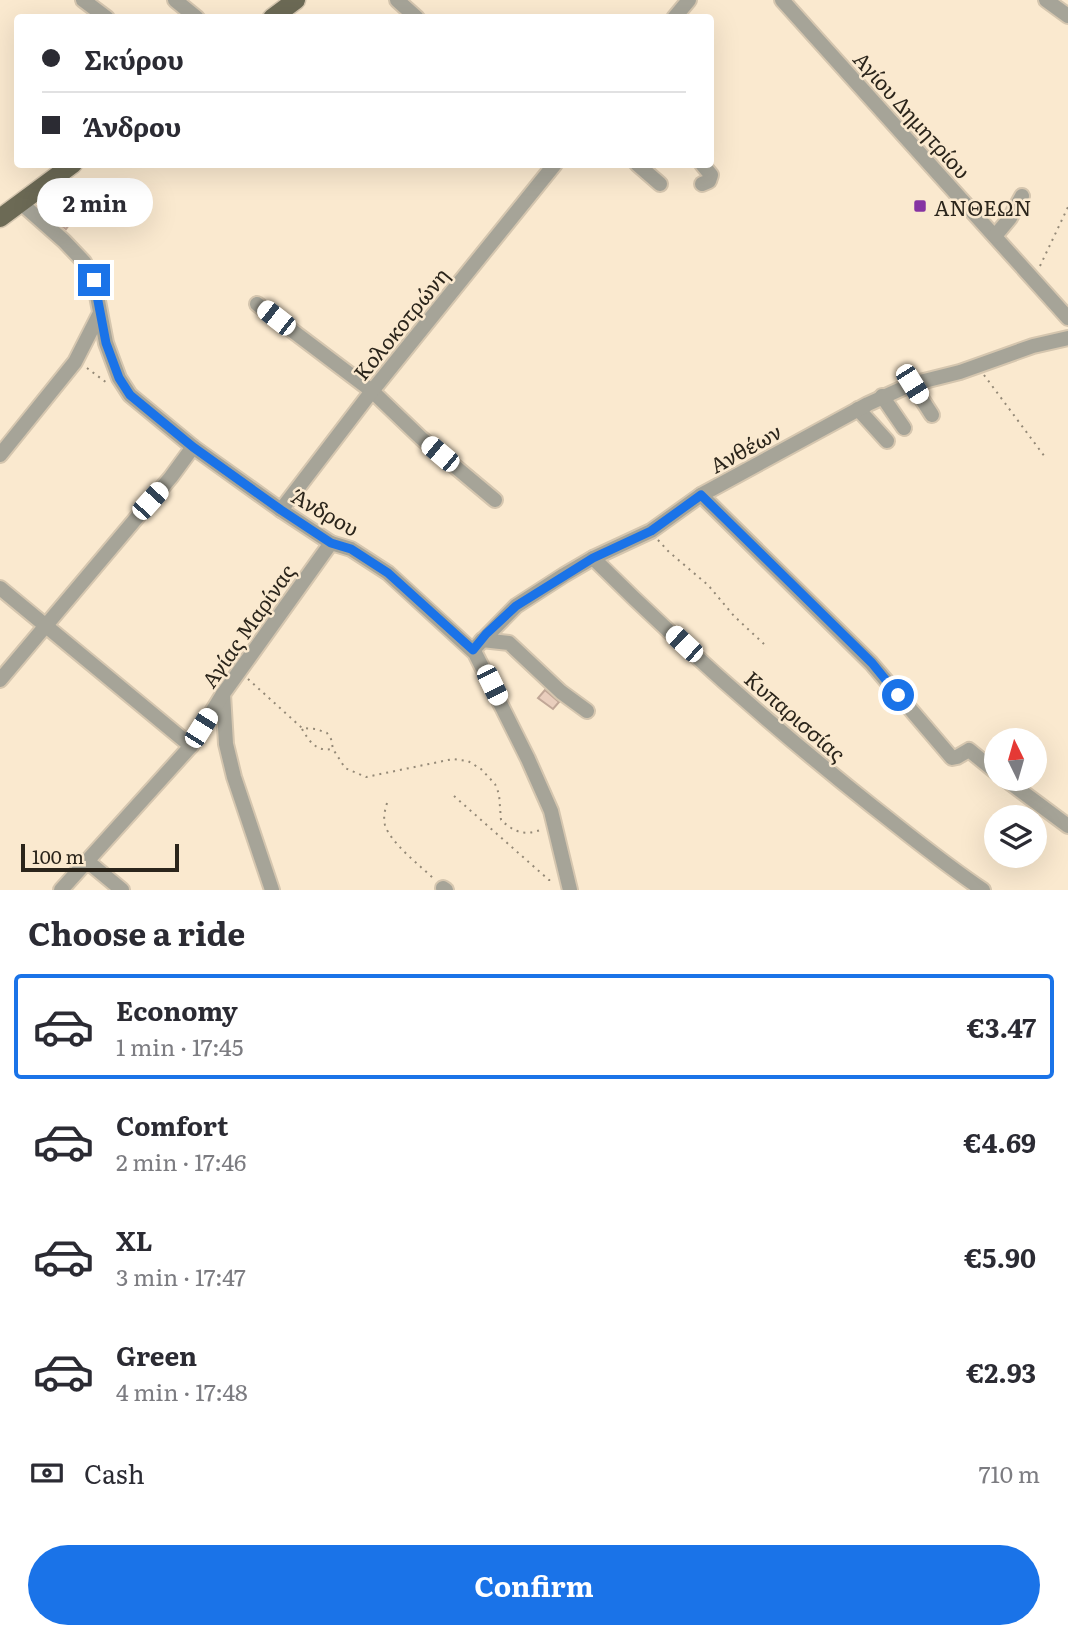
<!DOCTYPE html>
<meta charset="utf-8">
<style>
body{margin:0;font-family:Literata,serif;background:#f2f2f3;color:#2b2b33;height:100vh;display:flex;flex-direction:column;font-size:26px;white-space:nowrap}
*{box-sizing:border-box;margin:0}
p{font-size:23px;color:#7c7c81}
.icon{flex:none;width:38px;height:38px;fill:none;stroke:currentColor;stroke-width:2;stroke-linecap:round;stroke-linejoin:round}
.map{position:relative;height:890px;overflow:hidden}
.side{display:flex;flex-direction:column;background:#fff;flex:1}
.side>*{flex:none}
.top-card{position:absolute;left:14px;top:14px;width:700px;height:154px;border-radius:7px;box-shadow:0 7px 28px #0002;display:grid;align-content:center;height:154px;padding:0 28px;background:#fff}
.needle{width:46px;rotate:355deg}
.buttons{position:absolute;left:984px;top:728px;display:grid;gap:14px}
.buttons a{display:grid;place-items:center;width:63px;height:63px;border-radius:50%;background:#fff;box-shadow:0 7px 28px #0002;font-size:35px}
.scale{position:absolute;left:21px;bottom:18px;width:158px;box-sizing:border-box;padding-left:7px;border:4px solid #2b251b;border-top:0;font-size:19px;line-height:24px;white-space:nowrap;color:#2b251b;-webkit-text-stroke:5px #fae9cf;paint-order:stroke}
.end{position:absolute;width:32px;height:32px;margin:-16px;border:9px solid #1a73e8;background:#fff;box-shadow:0 0 0 4px #fff}
.from{border-radius:50%}
.bubble{position:absolute;height:49px;border-radius:24px;background:#fff;box-shadow:0 7px 28px #0002;font-size:23px;font-weight:700;line-height:49px;text-align:center}
.car{position:absolute;width:21px;height:42px;margin:-21px -10px;border-radius:9px;box-shadow:0 0 5px 2px #0007;background:linear-gradient(#fff 24%,#345 0 40%,#fff 0 76%,#345 0 86%,#fff 0)}
.top-card b{display:flex;align-items:center;gap:24px;height:66px;font-size:26px}
.top-card b+b{border-top:2px solid #e1e1e2}
.top-card i{width:18px;height:18px;background:#2b2b33}
ul{padding:0;list-style:none}
li{display:flex;align-items:center;gap:21px;height:105px;margin:0 14px 10px;padding:0 14px;border:4px solid transparent;border-radius:7px}
li div{flex:1}
li b{display:block;font-size:26px}
li em{font-style:normal;font-weight:700}
li.on{border-color:#1a73e8}
li>.icon{width:63px;height:63px;stroke-width:1.5}
h2{padding:0 28px;font-size:32px;line-height:84px}
.pay{display:flex;align-items:center;gap:18px;height:77px;padding:0 28px;font-size:26px}
.pay p{margin-inline-start:auto}
.action{display:flex;gap:14px;margin-top:auto;padding:14px 28px}
.action a{flex:1;height:80px;border-radius:42px;background:#1a73e8;color:#fff;font-size:28px;font-weight:700;line-height:80px;text-align:center}
.map>svg:first-child{display:block}
.building{fill:#e9cebd;stroke:#c1a797;stroke-width:2}
.lines{fill:none;stroke-linecap:round;stroke-linejoin:round}
.minor-casing{stroke:#d5c6af;stroke-width:18}
.major-casing{stroke:#d5c6af;stroke-width:21}
.path{stroke:#948977;stroke-width:2;stroke-dasharray:2 5;stroke-linecap:butt}
.minor{stroke:#a6a498;stroke-width:14}
.major{stroke:#6c6a55;stroke-width:18}
.route{stroke:#1a73e8;stroke-width:9}
.poi-dot{fill:#8633a2;stroke:#fae9cf;stroke-width:2.5}
.labels{text-anchor:middle;dominant-baseline:central;stroke-width:5;stroke-linejoin:round;paint-order:stroke}
.street-label{font-size:21px;fill:#2b251b;stroke:#fae9cf}
.poi-label{font-size:21px;fill:#2b251b;stroke:#fae9cf;text-anchor:start}
</style>
<div class="map">
<svg width="1068" height="890" viewBox="0 0 1068 890">
<rect width="100%" height="100%" fill="#fae9cf"/>
<g class="building">
<path d="M94 185 114 202 106 211 100 206 94 213 82 207 66 229 55 221 74 196Z"/>
<path d="M545 690 559 702 553 709 538 698Z"/>
</g>
<g class="lines">
<g class="minor-casing">
<g id="minor">
<path d="M83 0 107 18"/>
<path d="M175 0 197 18"/>
<path d="M397 0 417 18"/>
<path d="M782 0 1068 318"/>
<path d="M1046 0 1068 16"/>
<path d="M674 18 689 0"/>
<path d="M637 164 660 184"/>
<path d="M702 164 711 175 709 181 702 184"/>
<path d="M21 203 64 241 84 262 94 280 106 343 119 378 130 395 193 447 281 510 331 543 351 549 388 573 475 653 528 759 551 811 570 890"/>
<path d="M995 236 1010 218 1022 196"/>
<path d="M257 304 372 391 421 438 495 500"/>
<path d="M912 384 932 415"/>
<path d="M882 396 904 428"/>
<path d="M858 409 887 441"/>
<path d="M0 455 75 362 99 315"/>
<path d="M701 495 871 663 952 758 957 757 969 750 996 772"/>
<path d="M281 510 372 391 555 164"/>
<path d="M593 558C681 646 775 729 872 806 909 835 944 864 983 890"/>
<path d="M0 588 191 746"/>
<path d="M482 640 509 643 561 692 587 711"/>
<path d="M473 650 516 606 564 575 593 558 651 531 701 495 868 404 912 384 960 372 1033 346 1068 338"/>
<path d="M0 680 171 477 193 447"/>
<path d="M223 694 226 744 234 777 272 890"/>
<path d="M1005 779 1068 826"/>
<path d="M87 861 122 890"/>
<path d="M443 888 446 890"/>
<path d="M61 890 191 746 223 694 331 543"/>
</g>
</g>
<g class="major-casing">
<g id="major">
<path d="M272 18 296 0"/>
<path d="M0 218 73 164"/>
</g>
</g>
<g class="path">
<path d="M1040 266 1068 207"/>
<path d="M87 368 107 383"/>
<path d="M984 375 1045 457"/>
<path d="M658 540 669 552 708 585 734 616 764 644"/>
<path d="M248 679 302 728 316 729 327 733 331 739 333 749 345 768 366 777 453 759 468 761 481 769 495 784 499 794 501 820C515 833 525 836 543 829"/>
<path d="M302 729C309 741 316 752 332 749"/>
<path d="M454 796 549 880H554"/>
<path d="M387 803C385 810 383 817 385 825 391 844 421 866 435 880"/>
</g>
<use href="#minor" class="minor"/>
<use href="#major" class="major"/>
</g>
<g class="lines">
<path class="route" d="M94 280 106 343 119 378 130 395 193 447 281 510 331 543 351 549 388 573 473 650 486 634 516 606 593 558 651 531 701 495 872 663 898 695"/>
</g>
<rect class="poi-dot" x="913" y="199" width="14" height="14" rx="3.5"/>
<g class="labels">
<g class="street-label">
<text transform="translate(913 114) rotate(48)">Αγίου Δημητρίου</text>
<text transform="translate(400 323) rotate(-51)">Κολοκοτρώνη</text>
<text transform="translate(745 447) rotate(-29)">Ανθέων</text>
<text transform="translate(326 511) rotate(30)">Άνδρου</text>
<text transform="translate(247 625) rotate(-55)">Αγίας Μαρίνας</text>
<text transform="translate(796 715) rotate(41)">Κυπαρισσίας</text>
</g>
<g class="poi-label">
<text x="934" y="206">ΑΝΘΕΩΝ</text>
</g>
</g>
</svg>
<div class="buttons">
<a><svg class="needle" viewBox="-14 -14 28 28"><path d="M0-13l5 13h-10z" fill="#e53935"/><path d="M0 13l5-13h-10z" fill="#7c7c81"/></svg></a>
<a><svg class="icon" aria-label="layers" viewBox="0 0 24 24"><path d="M12 4l9 5-9 5-9-5zM3 14l9 5 9-5"/></svg></a>
</div>
<div class="scale">100 m</div>
<i class="end from" style="left:898px;top:695px"></i>
<i class="end" style="left:94px;top:280px"></i>
<div class="bubble" style="left:37px;top:178px;width:116px">2 min</div>
<i class="car" style="left:276px;top:318px;rotate:308deg"></i>
<i class="car" style="left:912px;top:384px;rotate:148deg"></i>
<i class="car" style="left:440px;top:454px;rotate:310deg"></i>
<i class="car" style="left:150px;top:501px;rotate:42deg"></i>
<i class="car" style="left:684px;top:644px;rotate:313deg"></i>
<i class="car" style="left:492px;top:685px;rotate:154deg"></i>
<i class="car" style="left:201px;top:728px;rotate:32deg"></i>
<div class="top-card">
<b><i class="from"></i>Σκύρου</b>
<b><i></i>Άνδρου</b>
</div>
</div>
<section class="side">
<h2>Choose a ride</h2>
<ul>
<li class="on"><svg class="icon" aria-label="car" viewBox="0 0 24 24"><path d="M5 17H2v-5l4-1 3-4h7l3 4 3 1v5h-3M9 17h6M6 11h13"/><circle cx="7" cy="17" r="2"/><circle cx="17" cy="17" r="2"/></svg><div><b>Economy</b><p>1 min · 17:45</p></div><em>€3.47</em></li>
<li><svg class="icon" aria-label="car" viewBox="0 0 24 24"><path d="M5 17H2v-5l4-1 3-4h7l3 4 3 1v5h-3M9 17h6M6 11h13"/><circle cx="7" cy="17" r="2"/><circle cx="17" cy="17" r="2"/></svg><div><b>Comfort</b><p>2 min · 17:46</p></div><em>€4.69</em></li>
<li><svg class="icon" aria-label="car" viewBox="0 0 24 24"><path d="M5 17H2v-5l4-1 3-4h7l3 4 3 1v5h-3M9 17h6M6 11h13"/><circle cx="7" cy="17" r="2"/><circle cx="17" cy="17" r="2"/></svg><div><b>XL</b><p>3 min · 17:47</p></div><em>€5.90</em></li>
<li><svg class="icon" aria-label="car" viewBox="0 0 24 24"><path d="M5 17H2v-5l4-1 3-4h7l3 4 3 1v5h-3M9 17h6M6 11h13"/><circle cx="7" cy="17" r="2"/><circle cx="17" cy="17" r="2"/></svg><div><b>Green</b><p>4 min · 17:48</p></div><em>€2.93</em></li>
</ul>
<div class="pay"><svg class="icon" aria-label="cash" viewBox="0 0 24 24"><path d="M3 7h18v10H3z"/><circle cx="12" cy="12" r="2"/></svg>Cash<p>710 m</p></div>
<div class="action"><a>Confirm</a></div>
</section>
